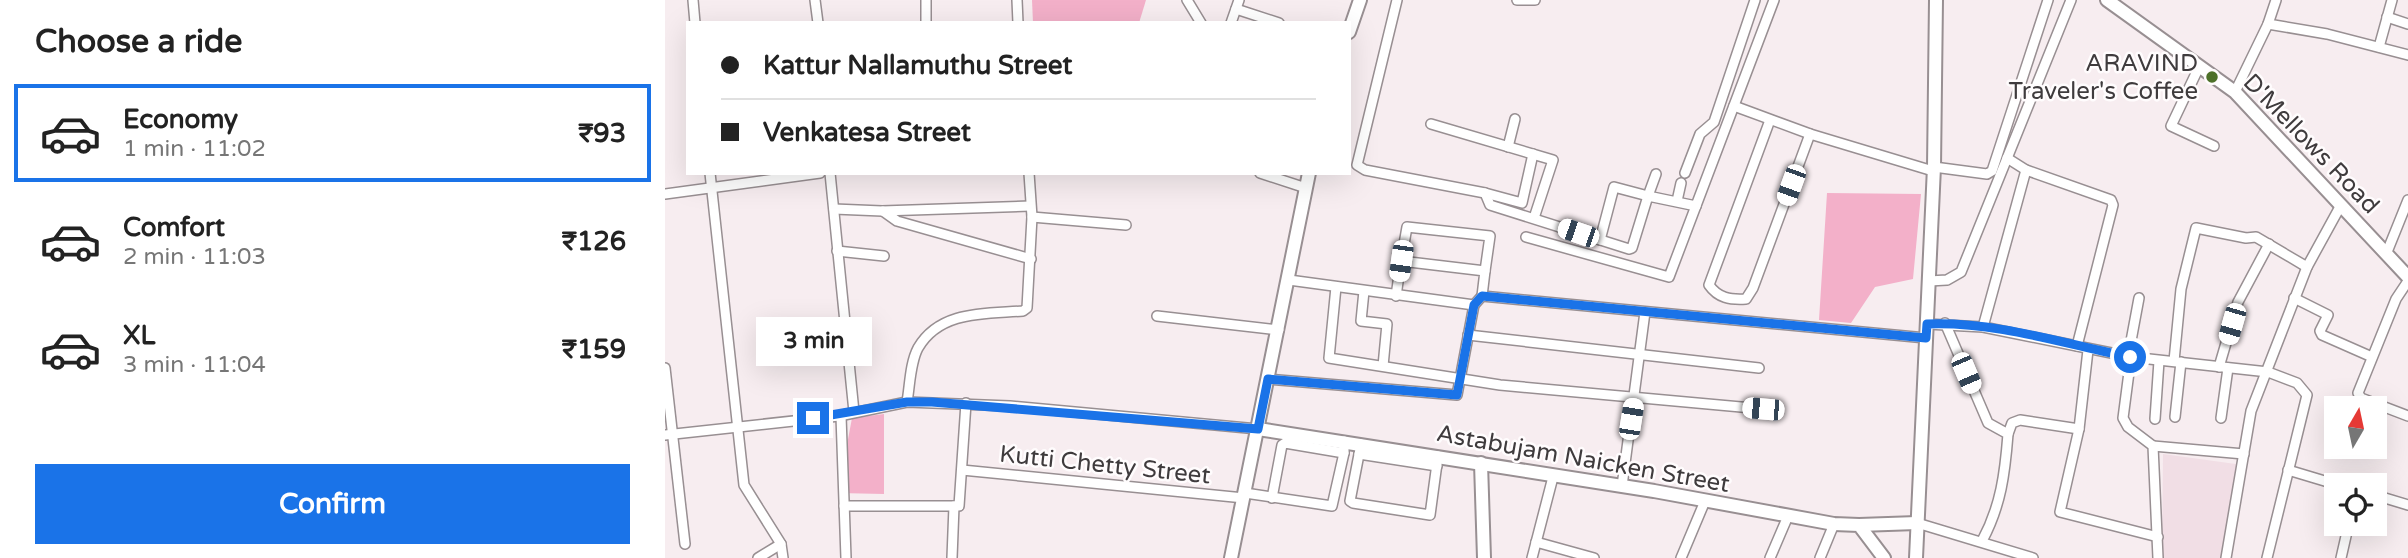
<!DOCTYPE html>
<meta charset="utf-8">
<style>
body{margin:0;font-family:"Varela Round",sans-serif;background:#f6f6f6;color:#222;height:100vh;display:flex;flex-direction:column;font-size:26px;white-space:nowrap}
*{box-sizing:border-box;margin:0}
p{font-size:23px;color:#767676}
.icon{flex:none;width:38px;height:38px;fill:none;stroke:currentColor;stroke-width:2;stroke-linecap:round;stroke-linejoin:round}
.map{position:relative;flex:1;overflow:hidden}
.panel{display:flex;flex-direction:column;background:#fff;width:665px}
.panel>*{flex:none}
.hud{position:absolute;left:21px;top:21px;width:665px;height:154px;border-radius:0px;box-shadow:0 7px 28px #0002;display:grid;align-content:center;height:154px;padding:0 35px;background:#fff}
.needle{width:46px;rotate:9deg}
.controls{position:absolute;left:1659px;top:396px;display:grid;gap:14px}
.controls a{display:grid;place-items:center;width:63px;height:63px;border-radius:0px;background:#fff;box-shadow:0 7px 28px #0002;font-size:35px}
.end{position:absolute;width:32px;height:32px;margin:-16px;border:9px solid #1a73e8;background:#fff;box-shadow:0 0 0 4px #fff}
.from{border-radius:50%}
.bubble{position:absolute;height:49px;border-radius:0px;background:#fff;box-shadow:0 7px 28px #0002;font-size:23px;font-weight:800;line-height:49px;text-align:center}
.car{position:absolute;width:21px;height:42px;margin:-21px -10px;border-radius:9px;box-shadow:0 0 5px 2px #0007;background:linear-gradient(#fff 24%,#345 0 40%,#fff 0 76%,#345 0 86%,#fff 0)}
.hud b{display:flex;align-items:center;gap:24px;height:66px;font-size:26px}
.hud b+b{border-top:2px solid #e0e0e0}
.hud i{width:18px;height:18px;background:#222}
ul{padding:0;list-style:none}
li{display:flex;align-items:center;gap:21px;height:98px;margin:0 14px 10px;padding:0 21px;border:4px solid transparent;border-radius:0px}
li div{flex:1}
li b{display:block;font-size:26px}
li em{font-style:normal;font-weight:800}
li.current{border-color:#1a73e8}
li>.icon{width:63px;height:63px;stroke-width:1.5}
h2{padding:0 35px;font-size:32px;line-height:84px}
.cta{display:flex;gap:14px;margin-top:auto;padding:14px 35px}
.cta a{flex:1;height:80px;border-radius:0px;background:#1a73e8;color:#fff;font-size:28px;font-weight:800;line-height:80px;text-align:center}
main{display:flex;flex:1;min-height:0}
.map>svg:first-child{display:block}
.built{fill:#f1dee5}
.green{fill:#f3b0c9}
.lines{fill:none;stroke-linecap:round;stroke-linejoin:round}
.street-casing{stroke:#988f92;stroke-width:12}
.secondary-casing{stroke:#988f92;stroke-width:16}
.street{stroke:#fff;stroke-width:9}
.secondary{stroke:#fff;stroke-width:12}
.route{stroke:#1a73e8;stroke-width:9}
.poi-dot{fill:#4d7029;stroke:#fffcfd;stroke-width:2.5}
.labels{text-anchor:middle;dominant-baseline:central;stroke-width:5;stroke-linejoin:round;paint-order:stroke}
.poi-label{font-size:24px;fill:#3f3b3d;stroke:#fffcfd;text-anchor:end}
.street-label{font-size:24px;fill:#3f3b3d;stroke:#fffcfd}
</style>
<main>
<section class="panel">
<h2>Choose a ride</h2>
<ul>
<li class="current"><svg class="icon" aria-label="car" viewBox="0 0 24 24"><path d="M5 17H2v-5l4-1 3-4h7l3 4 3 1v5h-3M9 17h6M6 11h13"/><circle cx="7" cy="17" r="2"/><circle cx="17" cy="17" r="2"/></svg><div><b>Economy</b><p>1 min · 11:02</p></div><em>₹93</em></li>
<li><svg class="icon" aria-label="car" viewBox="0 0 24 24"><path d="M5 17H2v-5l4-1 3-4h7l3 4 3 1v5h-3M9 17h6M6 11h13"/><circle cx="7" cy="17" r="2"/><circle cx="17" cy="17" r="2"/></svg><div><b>Comfort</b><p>2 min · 11:03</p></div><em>₹126</em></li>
<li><svg class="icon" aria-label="car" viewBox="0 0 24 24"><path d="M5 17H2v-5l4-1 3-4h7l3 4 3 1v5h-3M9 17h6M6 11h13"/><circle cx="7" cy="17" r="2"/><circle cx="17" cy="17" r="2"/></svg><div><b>XL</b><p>3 min · 11:04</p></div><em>₹159</em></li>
</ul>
<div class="cta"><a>Confirm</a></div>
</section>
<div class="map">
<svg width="1743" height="558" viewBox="0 0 1743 558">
<rect width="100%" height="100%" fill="#f7edf0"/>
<path class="built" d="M1498 454 1578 465 1561 558H1497Z"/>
<g class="green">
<path d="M367 0H481L474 23H368Z"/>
<path d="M1162 193 1256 194 1248 279 1210 287 1186 323 1154 320Z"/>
<path d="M219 414V494L173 493 187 418Z"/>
</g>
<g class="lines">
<g class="street-casing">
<g id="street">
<path d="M28 0 30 23"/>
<path d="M150 0 153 23"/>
<path d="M352 0 353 23"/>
<path d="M522 0 536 23"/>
<path d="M732 0 692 165 700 170 820 193 857 203 868 154"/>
<path d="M852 0H870"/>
<path d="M571 9 614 23"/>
<path d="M1722 17 1743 24"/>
<path d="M261 23V0"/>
<path d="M566 23 574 0"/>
<path d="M1603 24 1662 34 1743 55"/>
<path d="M1714 47 1727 0"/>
<path d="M1534 67 1506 126 1549 146"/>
<path d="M1570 92 1603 24 1611 0"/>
<path d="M1069 106 1145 134 1268 171"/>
<path d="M1105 120 1044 285C1053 298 1065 300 1081 299L1088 288 1145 134"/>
<path d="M766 124 888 160 869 218"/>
<path d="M843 147 850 119"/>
<path d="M1342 158 1361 170 1446 200 1448 205 1412 346"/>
<path d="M1269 167 1322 174 1327 171 1383 0"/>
<path d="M45 173 79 485 116 544 118 558"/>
<path d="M165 173 189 412"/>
<path d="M595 173 641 188"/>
<path d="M1020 173 1035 134 1049 122 1090 0"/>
<path d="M820 193 825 205 964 249 967 248 983 196 1031 206"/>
<path d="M0 194 155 173"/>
<path d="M1012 201 1016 183"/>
<path d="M169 209 217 211 365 206"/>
<path d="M218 211 232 221 366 259"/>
<path d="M367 217 461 225"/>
<path d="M861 237 1004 277 1109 0"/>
<path d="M935 240 949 187 983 196 991 174"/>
<path d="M172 251 219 256"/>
<path d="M1722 252 1743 200"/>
<path d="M736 261 742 227 825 236 820 271"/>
<path d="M624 280 809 305"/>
<path d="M1264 281 1282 280 1296 272 1406 0"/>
<path d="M1743 281 1731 299 1693 393 1696 398 1743 416"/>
<path d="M671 287 664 358 835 385 1098 409"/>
<path d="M699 291 696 321 722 324 718 366"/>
<path d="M731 296 736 261 820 271 817 296"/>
<path d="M817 296 1261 338"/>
<path d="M1629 298 1663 315 1655 331 1657 335 1707 357"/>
<path d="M492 316 614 330"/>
<path d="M1280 323 1323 423 1343 434C1340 473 1336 506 1317 541"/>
<path d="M1262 324 1318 327 1466 357 1603 372 1632 383 1642 395 1602 558"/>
<path d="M1318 327 1361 170"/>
<path d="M803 335 1094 368"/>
<path d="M1423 350 1414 429 1395 512 1493 537"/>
<path d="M1463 357 1474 298"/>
<path d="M1466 357 1458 418 1463 427 1488 446 1493 558"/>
<path d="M1509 361 1516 289 1531 228 1581 238 1591 237 1642 267"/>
<path d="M1554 367 1573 302 1604 244"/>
<path d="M0 368 20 544"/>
<path d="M603 379 792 395 809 305 817 296"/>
<path d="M242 402C245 385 245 363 253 348 275 310 321 314 358 311L362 308 367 217 364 173"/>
<path d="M176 416 181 558"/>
<path d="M1510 417 1516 362"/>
<path d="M1556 418 1563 368"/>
<path d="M1490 419 1494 361"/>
<path d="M1343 434 1347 423 1355 420 1414 429"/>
<path d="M0 435 174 416 242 402 345 406 593 429"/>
<path d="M696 444 685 501 688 503 765 515 773 456"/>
<path d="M1488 446 1579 454"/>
<path d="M694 454 772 466"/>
<path d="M297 470 579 498"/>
<path d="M1623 470 1673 485"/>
<path d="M957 486 980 312"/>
<path d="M580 493 667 506 679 453V441"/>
<path d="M1710 495 1743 505"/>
<path d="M607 498 617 445 620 443 679 453"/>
<path d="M179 506H289"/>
<path d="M1252 523 1368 558"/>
<path d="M871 542 929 558"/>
<path d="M93 558 116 544"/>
<path d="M287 558 289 506H294L301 403"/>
<path d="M867 558 888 477"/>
<path d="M1016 558 1040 501"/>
<path d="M1105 558 1123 516"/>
<path d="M1155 558 1169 524"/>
<path d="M1561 558 1586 411 1642 267 1676 205"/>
<path d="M1676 558 1684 523"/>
</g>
</g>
<g class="secondary-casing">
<g id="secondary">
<path d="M1442 0 1570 92 1743 277"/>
<path d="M684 32 695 0"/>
<path d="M593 429 989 491 1169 524 1194 525 1219 558"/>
<path d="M816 463 819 558"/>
<path d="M1194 525 1252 523"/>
<path d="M566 558 644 173"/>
<path d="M1251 558 1269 167 1271 0"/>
</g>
</g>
<use href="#street" class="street"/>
<use href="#secondary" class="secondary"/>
</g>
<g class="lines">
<path class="route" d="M148 418 242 402H267L593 429 603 379 792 395 809 305 817 296 1261 338 1262 324C1330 321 1400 344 1465 357"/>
</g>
<circle class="poi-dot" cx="1547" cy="77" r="7"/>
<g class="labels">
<g class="poi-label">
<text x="1533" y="63">ARAVIND<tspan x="1533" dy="28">Traveler's Coffee</tspan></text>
</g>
<g class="street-label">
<text transform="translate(1646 144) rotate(46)">D'Mellows Road</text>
<text transform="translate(918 459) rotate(10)">Astabujam Naicken Street</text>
<text transform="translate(440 465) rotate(6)">Kutti Chetty Street</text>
</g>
</g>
</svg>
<div class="controls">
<a><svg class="needle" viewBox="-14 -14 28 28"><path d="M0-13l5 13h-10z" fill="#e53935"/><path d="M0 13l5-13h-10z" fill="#767676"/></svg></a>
<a><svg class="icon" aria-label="locate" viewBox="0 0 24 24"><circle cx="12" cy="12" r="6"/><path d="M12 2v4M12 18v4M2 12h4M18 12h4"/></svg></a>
</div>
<i class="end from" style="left:1465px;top:357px"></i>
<i class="end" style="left:148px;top:418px"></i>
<div class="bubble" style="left:91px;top:317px;width:116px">3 min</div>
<i class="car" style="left:1126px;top:185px;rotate:200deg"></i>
<i class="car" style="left:913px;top:233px;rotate:289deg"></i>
<i class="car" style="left:736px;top:261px;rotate:188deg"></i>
<i class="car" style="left:1567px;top:324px;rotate:196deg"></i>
<i class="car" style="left:1301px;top:373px;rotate:157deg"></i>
<i class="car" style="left:1098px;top:409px;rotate:275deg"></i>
<i class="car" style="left:966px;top:419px;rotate:9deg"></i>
<div class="hud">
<b><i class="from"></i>Kattur Nallamuthu Street</b>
<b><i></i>Venkatesa Street</b>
</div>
</div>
</main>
